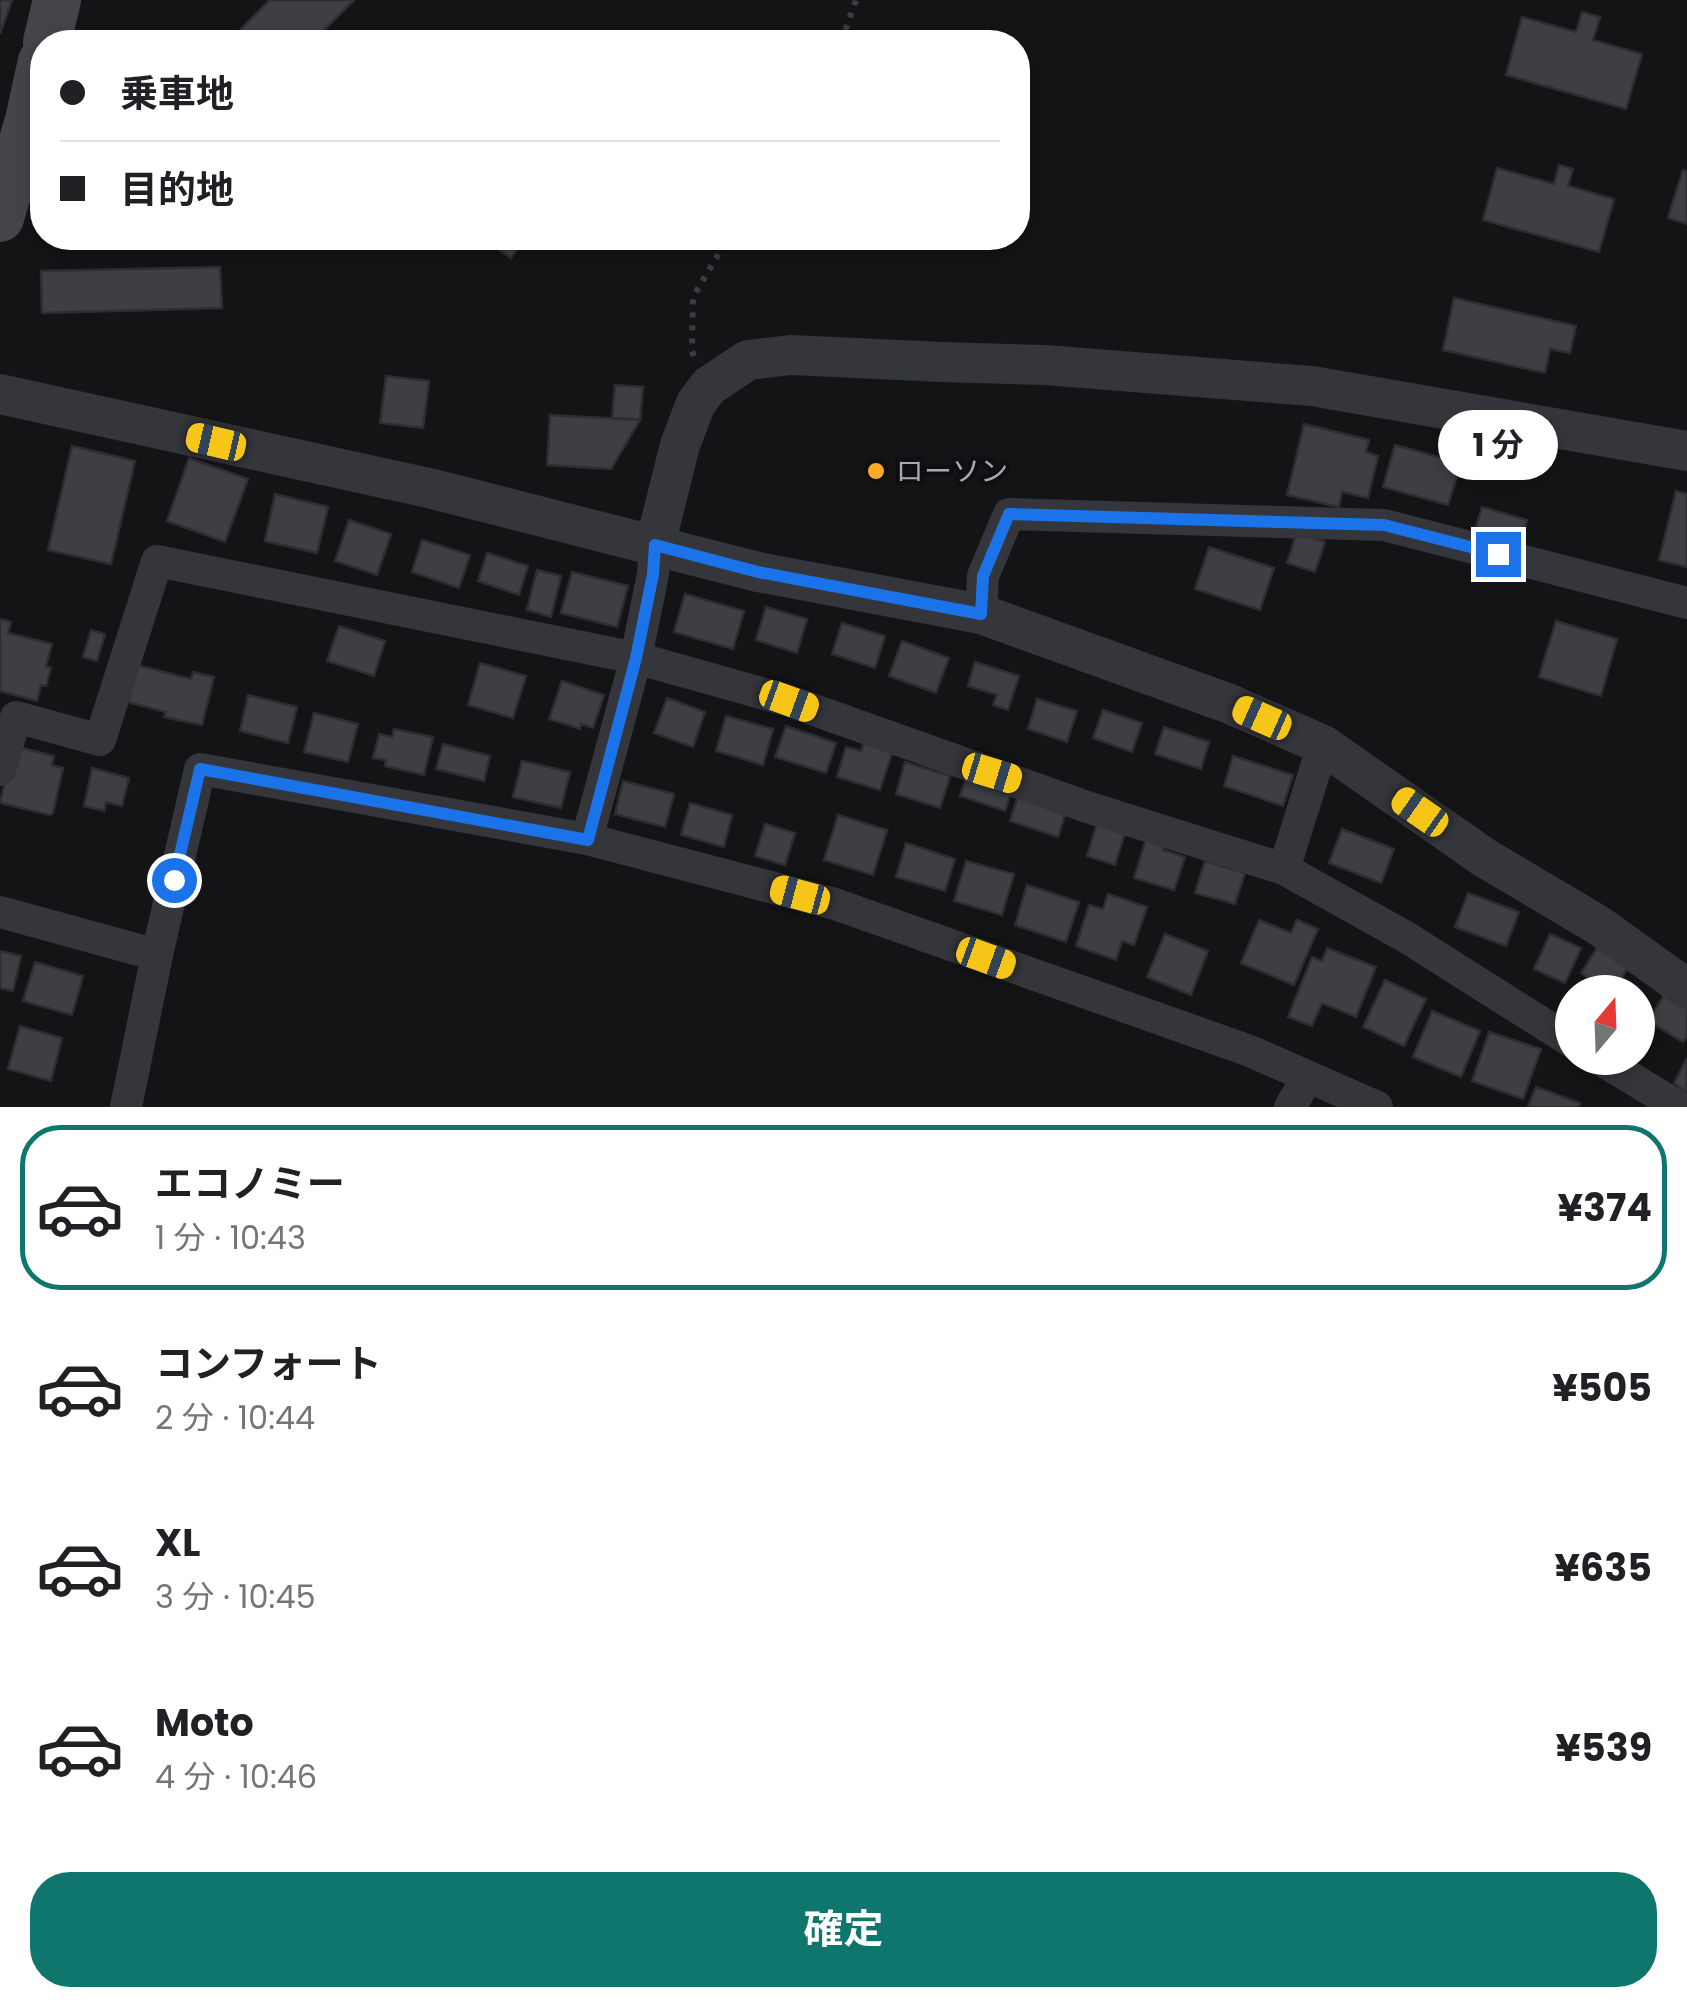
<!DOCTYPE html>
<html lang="ja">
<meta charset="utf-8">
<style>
body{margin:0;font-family:Poppins,"Noto Sans JP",sans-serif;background:#f2f2f2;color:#202124;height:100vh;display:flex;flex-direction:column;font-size:38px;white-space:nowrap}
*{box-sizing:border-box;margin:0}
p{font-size:32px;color:#757577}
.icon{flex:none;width:55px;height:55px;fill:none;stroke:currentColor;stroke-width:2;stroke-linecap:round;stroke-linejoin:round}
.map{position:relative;height:1107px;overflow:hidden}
.panel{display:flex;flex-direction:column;background:#fff;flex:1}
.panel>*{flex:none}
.hud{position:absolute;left:30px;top:30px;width:1000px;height:220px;border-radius:40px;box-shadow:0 5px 15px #0003;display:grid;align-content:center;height:220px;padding:0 30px;background:#fff}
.needle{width:65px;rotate:19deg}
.fabs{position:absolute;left:1555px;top:975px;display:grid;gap:20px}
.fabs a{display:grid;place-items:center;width:100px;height:100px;border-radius:50%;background:#fff;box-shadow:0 5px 15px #0003;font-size:50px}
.end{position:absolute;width:45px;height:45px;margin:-22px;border:12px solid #1a73e8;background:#fff;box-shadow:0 0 0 5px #fff}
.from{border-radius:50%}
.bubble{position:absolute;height:70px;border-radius:35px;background:#fff;box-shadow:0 5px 15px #0003;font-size:32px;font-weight:700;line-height:70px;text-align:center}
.car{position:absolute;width:30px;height:60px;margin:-30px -15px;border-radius:12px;box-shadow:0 0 8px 2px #0007;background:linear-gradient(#f5c518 24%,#345 0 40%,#f5c518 0 76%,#345 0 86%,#f5c518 0)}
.hud b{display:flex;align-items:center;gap:35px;height:95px;font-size:38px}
.hud b+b{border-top:2px solid #e0e0e0}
.hud i{width:25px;height:25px;background:#202124}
ul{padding:18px 0 0;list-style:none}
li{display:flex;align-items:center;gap:30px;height:165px;margin:0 20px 15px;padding:0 10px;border:5px solid transparent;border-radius:40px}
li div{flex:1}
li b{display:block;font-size:38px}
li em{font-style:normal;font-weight:700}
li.active{border-color:#0f766e}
li>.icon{width:90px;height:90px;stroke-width:1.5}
.cta{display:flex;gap:20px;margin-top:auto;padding:20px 30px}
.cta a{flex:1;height:115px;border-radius:40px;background:#0f766e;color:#fff;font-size:40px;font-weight:700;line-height:115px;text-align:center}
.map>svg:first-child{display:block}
.building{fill:#3e3f43;stroke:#2e2e32;stroke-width:2.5}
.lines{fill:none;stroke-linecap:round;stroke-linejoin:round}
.path{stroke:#3b3d42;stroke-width:6;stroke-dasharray:5 8;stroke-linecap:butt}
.minor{stroke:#35363b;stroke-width:32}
.tertiary{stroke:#35363b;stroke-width:40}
.secondary{stroke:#43454b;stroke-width:48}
.route{stroke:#1a73e8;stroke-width:12}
.poi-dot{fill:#fba927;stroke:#0f0f11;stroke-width:4}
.labels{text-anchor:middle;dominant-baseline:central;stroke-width:9;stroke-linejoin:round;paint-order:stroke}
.poi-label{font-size:28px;fill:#a5acb7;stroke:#0f0f11;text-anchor:start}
</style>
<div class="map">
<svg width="1687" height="1107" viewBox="0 0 1687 1107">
<rect width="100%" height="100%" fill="#141416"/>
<g class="building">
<path d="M0 0H12L0 34Z"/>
<path d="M270 0H354L312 42H228Z"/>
<path d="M1582 12 1600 17 1593 40 1642 54 1626 109 1506 75 1522 17 1576 32Z"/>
<path d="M1559 165 1573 169 1568 186 1614 199 1599 252 1483 220 1497 168 1554 184Z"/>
<path d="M1683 170 1687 171V224L1668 218Z"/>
<path d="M482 238H525L511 258Z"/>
<path d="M220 267 222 308 42 313 41 271Z"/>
<path d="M1454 298 1576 326 1570 353 1550 349 1545 373 1443 350Z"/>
<path d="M386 376 429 381 423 428 380 423Z"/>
<path d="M615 385 643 387 640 420 612 418Z"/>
<path d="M550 415 640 420 611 469 547 465Z"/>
<path d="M1304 424 1369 440 1366 452 1378 456 1368 498 1342 492 1339 507 1287 495Z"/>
<path d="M1395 445 1461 463 1448 505 1383 487Z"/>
<path d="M72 446 135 461 111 564 48 550Z"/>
<path d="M189 458 248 479 225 542 167 521Z"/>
<path d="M1676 491 1687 494V567L1659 560Z"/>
<path d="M275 494 328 507 317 553 265 541Z"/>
<path d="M1482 507 1527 520 1521 541 1476 527Z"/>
<path d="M349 520 391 534 377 575 335 561Z"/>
<path d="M1297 532 1325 542 1315 572 1287 563Z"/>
<path d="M422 540 470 555 459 588 412 572Z"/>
<path d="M1209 547 1274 568 1260 610 1195 589Z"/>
<path d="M487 553 528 566 519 595 478 581Z"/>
<path d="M537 570 561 576 551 617 527 610Z"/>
<path d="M572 572 628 586 617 627 561 613Z"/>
<path d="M685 594 744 611 733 649 674 632Z"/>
<path d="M766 607 807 619 797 653 756 640Z"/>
<path d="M0 619 11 622 8 633 52 644 46 666 51 668 46 686 41 685 37 701 0 691Z"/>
<path d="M1556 621 1617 639 1601 696 1539 677Z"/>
<path d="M842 623 885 636 875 668 832 654Z"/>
<path d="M339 626 385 641 374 676 327 661Z"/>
<path d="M91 630 105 634 97 661 83 657Z"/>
<path d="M902 641 949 658 936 693 889 676Z"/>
<path d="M975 662 1019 676 1008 710 993 705 997 695 968 686Z"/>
<path d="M480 663 526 676 513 718 468 705Z"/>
<path d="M137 665 191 679 193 672 214 677 202 725 164 717 166 712 128 702Z"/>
<path d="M562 681 604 695 593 728 581 724 580 729 549 719Z"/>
<path d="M248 695 297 707 288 743 240 731Z"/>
<path d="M667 698 705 712 693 747 654 733Z"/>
<path d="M1037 699 1077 711 1067 742 1028 729Z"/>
<path d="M1103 710 1142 723 1132 752 1093 738Z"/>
<path d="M314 713 358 724 348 762 304 752Z"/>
<path d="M726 716 773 729 763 765 716 751Z"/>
<path d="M786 726 836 743 826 773 775 757Z"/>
<path d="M1164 727 1209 742 1201 769 1155 754Z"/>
<path d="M394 729 433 737 424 775 385 766 386 760 373 758 379 734 392 737Z"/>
<path d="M864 742 893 750 880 790 837 777 846 747 861 751Z"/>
<path d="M443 744 490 756 484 781 436 769Z"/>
<path d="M18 747 54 756 52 765 63 768 53 813 50 815 0 803 9 764Z"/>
<path d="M1233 756 1293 775 1283 806 1224 786Z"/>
<path d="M522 761 570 772 561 808 513 797Z"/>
<path d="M905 762 950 776 940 808 896 794Z"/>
<path d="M970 766 1015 780 1005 811 960 796Z"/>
<path d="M92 768 129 778 122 806 106 802 104 811 84 806Z"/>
<path d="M623 781 674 794 665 827 615 814Z"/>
<path d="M1022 784 1070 800 1058 837 1010 821Z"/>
<path d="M690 803 732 815 724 847 681 835Z"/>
<path d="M1101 811 1129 820 1115 865 1087 856Z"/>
<path d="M838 815 887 830 873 875 824 860Z"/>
<path d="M765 824 795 833 785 865 755 856Z"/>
<path d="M1342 829 1394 849 1381 883 1329 863Z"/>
<path d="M1147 836 1166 842 1163 850 1185 857 1174 890 1134 878Z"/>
<path d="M906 843 955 859 945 891 896 877Z"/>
<path d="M966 861 1014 874 1002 915 954 901Z"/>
<path d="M1205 861 1245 873 1235 904 1195 893Z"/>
<path d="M1027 885 1079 902 1066 942 1015 925Z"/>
<path d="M1468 893 1519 912 1506 946 1455 927Z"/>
<path d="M1108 894 1147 907 1134 945 1122 941 1116 960 1076 946 1089 905 1103 909Z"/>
<path d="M1259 920 1291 933 1297 920 1318 929 1294 985 1241 963Z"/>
<path d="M1165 934 1208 951 1191 995 1147 977Z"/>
<path d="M1550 934 1581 948 1565 983 1534 969Z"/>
<path d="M1599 945 1630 965 1612 992 1581 973Z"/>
<path d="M1327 948 1376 967 1356 1017 1322 1003 1312 1026 1288 1017 1312 957 1322 961Z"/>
<path d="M0 951 21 956 13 991 0 988Z"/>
<path d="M35 962 83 976 72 1015 23 1001Z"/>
<path d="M1385 980 1426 999 1404 1046 1363 1027Z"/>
<path d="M1666 992 1687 1005V1036L1683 1042 1648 1021Z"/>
<path d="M1432 1011 1480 1031 1461 1077 1413 1057Z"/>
<path d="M20 1026 62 1038 51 1081 8 1069Z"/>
<path d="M1489 1032 1541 1049 1523 1099 1472 1081Z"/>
<path d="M1687 1058V1093L1674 1083Z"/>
<path d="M1536 1087 1580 1103 1579 1107H1528Z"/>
</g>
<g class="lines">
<g class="path">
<path d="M841 42 856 0"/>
<path d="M694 356 692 351 693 297 728 238"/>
</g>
<g class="minor">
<path d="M981 614 983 576 1009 514 1384 525 1687 603"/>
<path d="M0 770 16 717 100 740 157 561 636 658 789 701 1087 807 1284 869 1406 937 1572 1042"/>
<path d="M587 839 636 658 653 574 655 545"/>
<path d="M1284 869 1323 745"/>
<path d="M0 912 157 955"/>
<path d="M1598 1058 1679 1107"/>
<path d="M126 1107 157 955 200 769 587 839 835 904 1250 1051 1377 1107"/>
<path d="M1290 1107 1308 1077"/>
</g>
<g class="tertiary">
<path d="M0 394 433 489 758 572 981 614 1230 704 1323 745 1485 858 1598 925 1687 989"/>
<path d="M655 545 680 445 696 403 709 386 748 360 791 355 942 362 1045 365 1312 386 1687 451"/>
</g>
<g class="secondary">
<path d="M47 42 57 0"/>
<path d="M0 218 29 120 42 61"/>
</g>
</g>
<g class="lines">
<path class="route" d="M174 880 200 769 588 840 636 658 653 574 655 545 758 572 981 614 983 576 1009 514 1384 525 1498 554"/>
</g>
<circle class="poi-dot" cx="876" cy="471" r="10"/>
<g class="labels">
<g class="poi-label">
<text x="896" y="471">ローソン</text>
</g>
</g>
</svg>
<div class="fabs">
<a><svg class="needle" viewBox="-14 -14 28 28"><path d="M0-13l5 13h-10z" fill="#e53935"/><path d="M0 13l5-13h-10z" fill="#757577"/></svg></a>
</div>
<i class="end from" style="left:174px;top:880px"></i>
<i class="end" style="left:1498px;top:554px"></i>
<div class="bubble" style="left:1438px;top:410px;width:120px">1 分</div>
<i class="car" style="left:216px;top:442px;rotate:283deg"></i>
<i class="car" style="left:789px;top:701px;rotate:110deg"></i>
<i class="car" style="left:1262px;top:718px;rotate:294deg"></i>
<i class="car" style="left:992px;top:773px;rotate:107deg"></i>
<i class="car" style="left:1420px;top:812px;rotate:305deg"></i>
<i class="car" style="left:800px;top:895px;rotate:285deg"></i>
<i class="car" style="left:986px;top:958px;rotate:110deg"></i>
<div class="hud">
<b><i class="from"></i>乗車地</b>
<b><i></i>目的地</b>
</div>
</div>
<section class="panel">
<ul>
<li class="active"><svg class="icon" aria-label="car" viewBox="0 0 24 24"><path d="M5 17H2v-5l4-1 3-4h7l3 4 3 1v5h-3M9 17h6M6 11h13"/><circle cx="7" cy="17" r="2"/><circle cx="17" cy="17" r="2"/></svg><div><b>エコノミー</b><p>1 分 · 10:43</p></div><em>¥374</em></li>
<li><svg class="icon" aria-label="car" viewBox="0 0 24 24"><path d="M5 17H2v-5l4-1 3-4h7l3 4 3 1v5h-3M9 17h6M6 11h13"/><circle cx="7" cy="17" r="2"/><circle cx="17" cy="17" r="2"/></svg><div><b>コンフォート</b><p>2 分 · 10:44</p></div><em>¥505</em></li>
<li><svg class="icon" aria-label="car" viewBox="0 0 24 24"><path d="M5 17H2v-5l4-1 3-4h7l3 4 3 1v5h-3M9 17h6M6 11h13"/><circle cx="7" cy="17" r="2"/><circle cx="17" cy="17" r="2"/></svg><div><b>XL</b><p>3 分 · 10:45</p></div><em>¥635</em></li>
<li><svg class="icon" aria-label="car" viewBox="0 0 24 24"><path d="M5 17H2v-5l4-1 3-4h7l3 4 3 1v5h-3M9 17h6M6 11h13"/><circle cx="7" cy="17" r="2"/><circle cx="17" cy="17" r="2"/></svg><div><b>Moto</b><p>4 分 · 10:46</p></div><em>¥539</em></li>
</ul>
<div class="cta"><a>確定</a></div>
</section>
